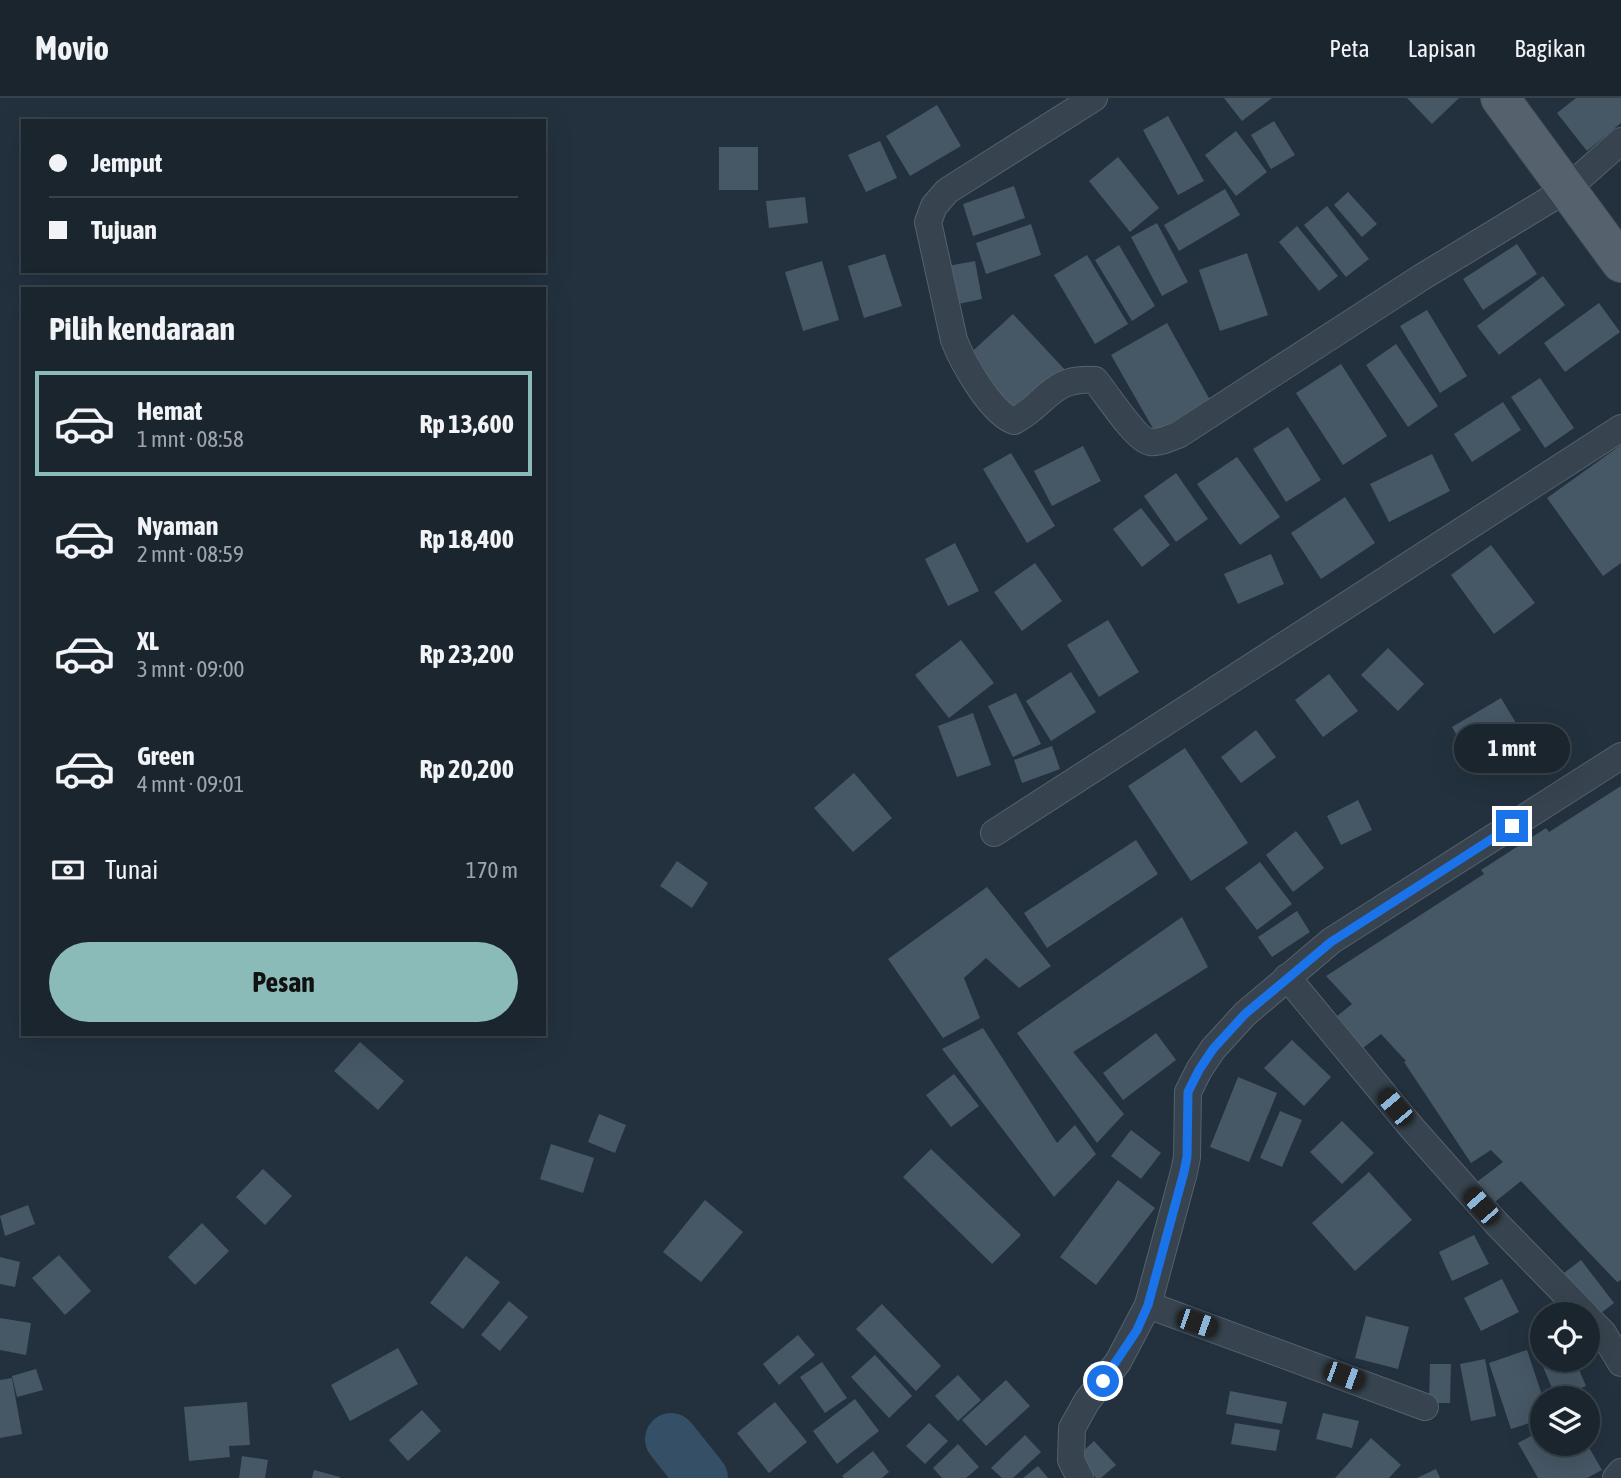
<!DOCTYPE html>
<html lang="id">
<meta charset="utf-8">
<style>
body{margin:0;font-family:"Asap Condensed",sans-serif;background:#232d36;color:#f1f3f6;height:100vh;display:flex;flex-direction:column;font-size:26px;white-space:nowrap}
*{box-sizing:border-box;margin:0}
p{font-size:23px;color:#9fa5aa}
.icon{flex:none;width:38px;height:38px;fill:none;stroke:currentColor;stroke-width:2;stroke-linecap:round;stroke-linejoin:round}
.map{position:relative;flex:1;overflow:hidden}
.sheet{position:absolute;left:21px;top:189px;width:525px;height:749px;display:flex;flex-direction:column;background:#1a252e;border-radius:0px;box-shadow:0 7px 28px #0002,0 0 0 2px #38424a}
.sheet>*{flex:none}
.top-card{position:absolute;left:21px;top:21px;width:525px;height:154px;border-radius:0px;box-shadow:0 7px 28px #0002,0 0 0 2px #38424a;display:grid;align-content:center;height:154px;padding:0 28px;background:#1a252e}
.tools{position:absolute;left:1530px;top:1204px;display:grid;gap:14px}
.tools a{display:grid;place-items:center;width:70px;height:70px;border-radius:50%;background:#1a252e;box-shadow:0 7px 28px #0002,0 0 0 2px #38424a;font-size:35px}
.end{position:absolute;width:32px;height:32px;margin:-16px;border:9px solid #1a73e8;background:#fff;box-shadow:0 0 0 4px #fff}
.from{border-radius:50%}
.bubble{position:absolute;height:49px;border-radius:24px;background:#1a252e;box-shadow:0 7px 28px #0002,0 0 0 2px #38424a;font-size:23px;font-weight:700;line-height:49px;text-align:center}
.car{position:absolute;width:21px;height:42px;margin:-21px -10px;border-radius:9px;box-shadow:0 0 5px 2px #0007;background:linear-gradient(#222 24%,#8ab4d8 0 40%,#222 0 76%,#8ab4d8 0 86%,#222 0)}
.top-card b{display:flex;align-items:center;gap:24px;height:66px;font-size:26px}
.top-card b+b{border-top:2px solid #38424a}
.top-card i{width:18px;height:18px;background:#f1f3f6}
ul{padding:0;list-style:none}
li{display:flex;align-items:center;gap:21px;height:105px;margin:0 14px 10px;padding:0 14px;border:4px solid transparent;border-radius:0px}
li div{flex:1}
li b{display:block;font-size:26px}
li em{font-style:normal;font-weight:700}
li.active{border-color:#8bbbb9}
li>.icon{width:63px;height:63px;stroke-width:1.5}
h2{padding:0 28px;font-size:32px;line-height:84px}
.pay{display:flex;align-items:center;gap:18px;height:77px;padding:0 28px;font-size:26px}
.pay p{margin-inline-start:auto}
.button{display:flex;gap:14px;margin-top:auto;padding:14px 28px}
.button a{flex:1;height:80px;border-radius:42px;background:#8bbbb9;color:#111;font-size:28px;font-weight:700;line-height:80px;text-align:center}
header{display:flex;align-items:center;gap:42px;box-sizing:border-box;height:98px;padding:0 35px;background:#1a252e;border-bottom:2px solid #38424a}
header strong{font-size:33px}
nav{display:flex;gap:38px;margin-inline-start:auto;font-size:24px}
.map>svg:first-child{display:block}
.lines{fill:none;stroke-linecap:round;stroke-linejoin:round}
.river{stroke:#354f66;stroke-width:52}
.building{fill:#465765}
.street-casing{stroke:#55616c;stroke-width:28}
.primary-casing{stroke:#404c57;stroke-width:40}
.street{stroke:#37434e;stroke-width:26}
.primary{stroke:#55626e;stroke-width:38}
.route{stroke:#1a73e8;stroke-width:9}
</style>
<header>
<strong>Movio</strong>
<nav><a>Peta</a><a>Lapisan</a><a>Bagikan</a></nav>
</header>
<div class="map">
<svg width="1621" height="1380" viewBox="0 0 1621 1380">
<rect width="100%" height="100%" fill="#23313e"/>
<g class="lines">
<path class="river" d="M671 1341 702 1380"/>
</g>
<g class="building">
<path d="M1224 0H1272L1242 23Z"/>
<path d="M1407 0H1459L1432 26Z"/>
<path d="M1576 0H1621V25L1587 53 1557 15Z"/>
<path d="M937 7 961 48 910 78 886 38Z"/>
<path d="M1168 18 1204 83 1178 97 1143 32Z"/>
<path d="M1274 23 1295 57 1271 71 1251 37Z"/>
<path d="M1236 33 1267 74 1236 98 1205 57Z"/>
<path d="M880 43 897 80 866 94 848 57Z"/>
<rect x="719" y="49" width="39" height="43"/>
<path d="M1118 59 1159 110 1130 134 1089 83Z"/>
<path d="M1014 88 1025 120 973 138 963 106Z"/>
<path d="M1225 91 1240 117 1179 153 1164 127Z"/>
<path d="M1348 94 1377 126 1362 139 1334 107Z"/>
<path d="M805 99 808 125 769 130 766 103Z"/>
<path d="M1327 108 1369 161 1346 179 1304 127Z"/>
<path d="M1157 125 1188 184 1162 198 1131 139Z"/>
<path d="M1031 126 1041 157 986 176 976 145Z"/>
<path d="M1297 128 1338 178 1319 193 1279 144Z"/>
<path d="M1517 146 1537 176 1483 212 1463 181Z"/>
<path d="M1119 147 1155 208 1132 223 1095 162Z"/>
<path d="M1247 155 1268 217 1220 233 1199 172Z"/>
<path d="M885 156 902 208 864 220 848 168Z"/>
<path d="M1087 157 1128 226 1095 246 1054 177Z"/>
<path d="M822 163 839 222 803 233 785 174Z"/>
<path d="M975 163 982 201 949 208 942 169Z"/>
<path d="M1543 178 1565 207 1499 257 1477 228Z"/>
<path d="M1599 205 1620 234 1565 274 1544 245Z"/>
<path d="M1427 212 1467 278 1440 295 1400 228Z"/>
<path d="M1013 216 1066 273 1017 318 964 261Z"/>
<path d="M1167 225 1210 302 1155 334 1111 257Z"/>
<path d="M1396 246 1438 308 1408 329 1366 267Z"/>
<path d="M1341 266 1387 338 1343 367 1296 295Z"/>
<path d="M1540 280 1574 330 1545 350 1511 299Z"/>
<path d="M1503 304 1521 332 1472 364 1454 336Z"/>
<path d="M1288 329 1321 382 1286 404 1253 351Z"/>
<path d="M1621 347V465L1603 478 1547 400Z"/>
<path d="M1083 348 1101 383 1052 408 1034 373Z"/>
<path d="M1011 355 1055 428 1027 445 983 371Z"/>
<path d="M1432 356 1450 393 1389 424 1370 386Z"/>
<path d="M1237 359 1280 419 1240 447 1197 386Z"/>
<path d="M1176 375 1208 421 1176 444 1144 398Z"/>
<path d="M1345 399 1375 445 1321 481 1291 435Z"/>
<path d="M1141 410 1170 447 1142 469 1113 431Z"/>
<path d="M955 445 979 493 948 508 925 461Z"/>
<path d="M1491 447 1535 505 1494 536 1451 477Z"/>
<path d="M1271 456 1284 486 1238 506 1224 476Z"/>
<path d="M1035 465 1062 503 1022 533 994 494Z"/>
<path d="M1108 522 1139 574 1099 599 1067 547Z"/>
<path d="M961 542 994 585 949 620 915 577Z"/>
<path d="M1388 550 1424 586 1398 613 1361 577Z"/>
<path d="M1071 574 1096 614 1051 643 1026 603Z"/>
<path d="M1329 576 1358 613 1323 639 1295 602Z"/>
<path d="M1016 595 1041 646 1013 659 988 608Z"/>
<path d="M1501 600 1525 640 1475 670 1452 629Z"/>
<path d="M973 615 991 667 957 679 938 628Z"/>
<path d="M1256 632 1276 659 1241 685 1221 659Z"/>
<path d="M1052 648 1060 671 1022 685 1014 662Z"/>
<path d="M1185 650 1248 745 1191 783 1128 688Z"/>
<path d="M854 675 892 720 853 754 814 710Z"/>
<path d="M1621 688V1182L1617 1184 1521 1083 1490 1108 1473 1087 1503 1064 1491 1052 1471 1065 1404 964 1406 963 1381 936 1358 954 1331 923 1352 906 1326 878 1484 776 1481 772 1546 730 1549 734Z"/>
<path d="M1358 702 1372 732 1341 747 1327 718Z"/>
<path d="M1296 733 1324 770 1293 794 1266 757Z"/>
<path d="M1136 742 1158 776 1047 850 1024 815Z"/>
<path d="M677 763 708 785 692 810 660 788Z"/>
<path d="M1260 764 1292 806 1257 832 1225 790Z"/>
<path d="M987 789 1051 868 1019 890 986 860 964 880 980 920 943 940 888 861Z"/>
<path d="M1297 813 1310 834 1272 859 1258 839Z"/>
<path d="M1182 819 1208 869 1073 954 1124 1016 1097 1045 1017 935Z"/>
<path d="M983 930 1057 1045 1075 1027 1096 1056 1054 1099 942 951Z"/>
<path d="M1156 935 1176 962 1123 1002 1103 975Z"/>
<path d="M1292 942 1331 979 1304 1008 1264 970Z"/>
<path d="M360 944 404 983 378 1012 334 973Z"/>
<path d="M954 976 979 1008 951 1029 926 997Z"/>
<path d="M1238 979 1277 995 1249 1064 1210 1049Z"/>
<path d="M1280 1013 1302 1022 1282 1069 1260 1060Z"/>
<path d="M599 1016 626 1027 615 1055 588 1044Z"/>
<path d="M1342 1023 1374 1055 1342 1086 1310 1054Z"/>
<path d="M1131 1032 1161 1055 1141 1081 1111 1058Z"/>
<path d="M551 1046 594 1060 583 1095 540 1081Z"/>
<path d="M931 1051 1021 1137 992 1166 903 1079Z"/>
<path d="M263 1071 292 1098 265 1127 236 1099Z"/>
<path d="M1369 1074 1412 1122 1355 1173 1312 1125Z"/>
<path d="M1118 1082 1155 1110 1096 1187 1060 1159Z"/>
<path d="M705 1102 743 1134 701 1184 663 1154Z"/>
<path d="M28 1107 35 1126 5 1138 0 1118Z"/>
<path d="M202 1125 229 1153 195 1187 168 1159Z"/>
<path d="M1474 1137 1489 1166 1452 1183 1439 1154Z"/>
<path d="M59 1157 91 1193 65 1217 32 1180Z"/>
<path d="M466 1158 500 1184 463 1231 430 1205Z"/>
<path d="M0 1159 20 1164 15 1189 0 1186Z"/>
<path d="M1581 1162 1614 1205 1592 1222 1560 1178Z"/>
<path d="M1502 1181 1519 1214 1481 1233 1464 1200Z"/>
<path d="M509 1203 528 1219 500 1253 481 1237Z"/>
<path d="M882 1206 941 1268 916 1293 856 1231Z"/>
<path d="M1366 1218 1409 1229 1398 1271 1355 1260Z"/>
<path d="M0 1220 31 1225 26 1257 0 1252Z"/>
<path d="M798 1237 815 1257 779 1287 763 1266Z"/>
<path d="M1542 1247V1262H1575L1586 1288 1556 1300 1535 1249Z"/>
<path d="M398 1250 418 1286 350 1323 331 1287Z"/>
<path d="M1527 1252 1543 1300 1542 1321 1511 1331 1489 1265Z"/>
<path d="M875 1257 912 1298 889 1320 851 1279Z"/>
<path d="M1485 1261 1496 1318 1471 1323 1460 1266Z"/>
<path d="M822 1264 847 1300 825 1315 800 1279Z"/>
<path d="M1430 1266H1451L1450 1305H1429Z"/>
<path d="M36 1271 43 1292 17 1299 12 1278Z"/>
<path d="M958 1277 981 1302 958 1323 935 1298Z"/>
<path d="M12 1280 22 1336 0 1340V1282Z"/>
<path d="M1006 1282 1030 1308 986 1348 962 1322Z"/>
<path d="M1230 1293 1287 1304 1282 1326 1226 1316Z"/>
<path d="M855 1301 879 1333 837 1366 813 1333Z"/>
<path d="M247 1304 250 1347 229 1348 230 1359 189 1363 184 1309Z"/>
<path d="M775 1304 807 1344 769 1375 737 1335Z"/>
<path d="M422 1312 441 1333 408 1363 389 1342Z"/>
<path d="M1323 1315 1359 1323 1352 1350 1316 1341Z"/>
<path d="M929 1325 948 1343 925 1366 906 1348Z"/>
<path d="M1235 1325 1280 1332 1276 1353 1231 1346Z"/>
<path d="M1542 1332V1346H1587L1602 1372 1587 1380H1538L1518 1345Z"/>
<path d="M1025 1337 1041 1354 1013 1380H1002L991 1370Z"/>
<path d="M1371 1340 1401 1367 1389 1380H1335Z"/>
<path d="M1094 1343 1116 1367 1101 1380H1096L1077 1359Z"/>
<path d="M958 1346 979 1369 966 1380H942L933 1370Z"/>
<path d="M873 1353 889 1374 882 1380H844L842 1378Z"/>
<path d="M242 1358 268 1362 265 1380H239Z"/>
<path d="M1038 1368 1048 1380H1023Z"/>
<path d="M1436 1371 1440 1380H1417Z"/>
<path d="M314 1372 340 1379V1380H312Z"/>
</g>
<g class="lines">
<g class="street-casing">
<g id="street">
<path d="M1094 0 947 93 934 108 928 124 954 242C963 265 991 315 1014 323 1047 306 1051 278 1095 282 1106 295 1136 342 1150 344 1160 345 1169 340 1178 337L1422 179 1567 91 1621 43"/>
<path d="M994 735 1621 330"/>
<path d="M1287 879 1412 1030 1498 1127 1585 1216"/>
<path d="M1148 1207 1425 1309"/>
<path d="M1587 1219 1603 1235 1621 1265"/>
<path d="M1080 1380 1071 1362 1072 1330 1087 1303 1118 1264 1148 1207 1184 1074 1187 1059 1188 994 1199 972 1213 951 1245 916 1331 843 1621 658"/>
<path d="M1616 1380 1621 1374"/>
</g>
</g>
<g class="primary-casing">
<path id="primary" d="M1500 0 1621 165"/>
</g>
<use href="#street" class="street"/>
<use href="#primary" class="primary"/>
</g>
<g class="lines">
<path class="route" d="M1103 1283 1137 1232 1148 1207 1184 1074 1187 1059 1188 994 1199 972 1213 951 1245 916 1331 844 1512 728"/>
</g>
</svg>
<div class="tools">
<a><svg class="icon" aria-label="locate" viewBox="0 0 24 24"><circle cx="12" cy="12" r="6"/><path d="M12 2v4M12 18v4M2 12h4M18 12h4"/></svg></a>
<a><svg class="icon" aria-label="layers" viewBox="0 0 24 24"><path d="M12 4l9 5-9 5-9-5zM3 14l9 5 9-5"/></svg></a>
</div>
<i class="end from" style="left:1103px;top:1283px"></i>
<i class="end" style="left:1512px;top:728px"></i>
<div class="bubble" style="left:1454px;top:626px;width:116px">1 mnt</div>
<i class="car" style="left:1395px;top:1009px;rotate:320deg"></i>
<i class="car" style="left:1481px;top:1108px;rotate:319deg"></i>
<i class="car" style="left:1197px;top:1225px;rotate:109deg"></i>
<i class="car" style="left:1344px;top:1278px;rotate:110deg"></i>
<div class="top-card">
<b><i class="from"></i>Jemput</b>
<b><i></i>Tujuan</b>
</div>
<section class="sheet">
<h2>Pilih kendaraan</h2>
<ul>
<li class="active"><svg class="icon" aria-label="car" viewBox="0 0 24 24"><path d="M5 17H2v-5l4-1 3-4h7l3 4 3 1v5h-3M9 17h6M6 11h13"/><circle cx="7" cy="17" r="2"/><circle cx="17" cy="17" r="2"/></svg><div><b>Hemat</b><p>1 mnt · 08:58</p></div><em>Rp 13,600</em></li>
<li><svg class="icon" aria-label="car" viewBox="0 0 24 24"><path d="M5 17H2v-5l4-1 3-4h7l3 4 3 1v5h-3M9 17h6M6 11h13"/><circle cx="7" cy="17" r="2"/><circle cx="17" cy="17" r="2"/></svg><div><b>Nyaman</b><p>2 mnt · 08:59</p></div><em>Rp 18,400</em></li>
<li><svg class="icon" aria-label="car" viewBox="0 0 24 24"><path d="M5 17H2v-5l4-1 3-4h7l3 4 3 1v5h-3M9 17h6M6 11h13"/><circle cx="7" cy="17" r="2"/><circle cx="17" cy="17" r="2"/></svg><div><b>XL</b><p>3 mnt · 09:00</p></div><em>Rp 23,200</em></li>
<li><svg class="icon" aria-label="car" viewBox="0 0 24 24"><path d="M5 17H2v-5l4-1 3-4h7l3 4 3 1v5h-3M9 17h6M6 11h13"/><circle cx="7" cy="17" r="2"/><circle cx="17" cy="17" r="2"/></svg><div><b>Green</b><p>4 mnt · 09:01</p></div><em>Rp 20,200</em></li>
</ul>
<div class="pay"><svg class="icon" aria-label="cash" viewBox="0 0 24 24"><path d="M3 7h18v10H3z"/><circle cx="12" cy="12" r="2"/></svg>Tunai<p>170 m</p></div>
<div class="button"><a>Pesan</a></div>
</section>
</div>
